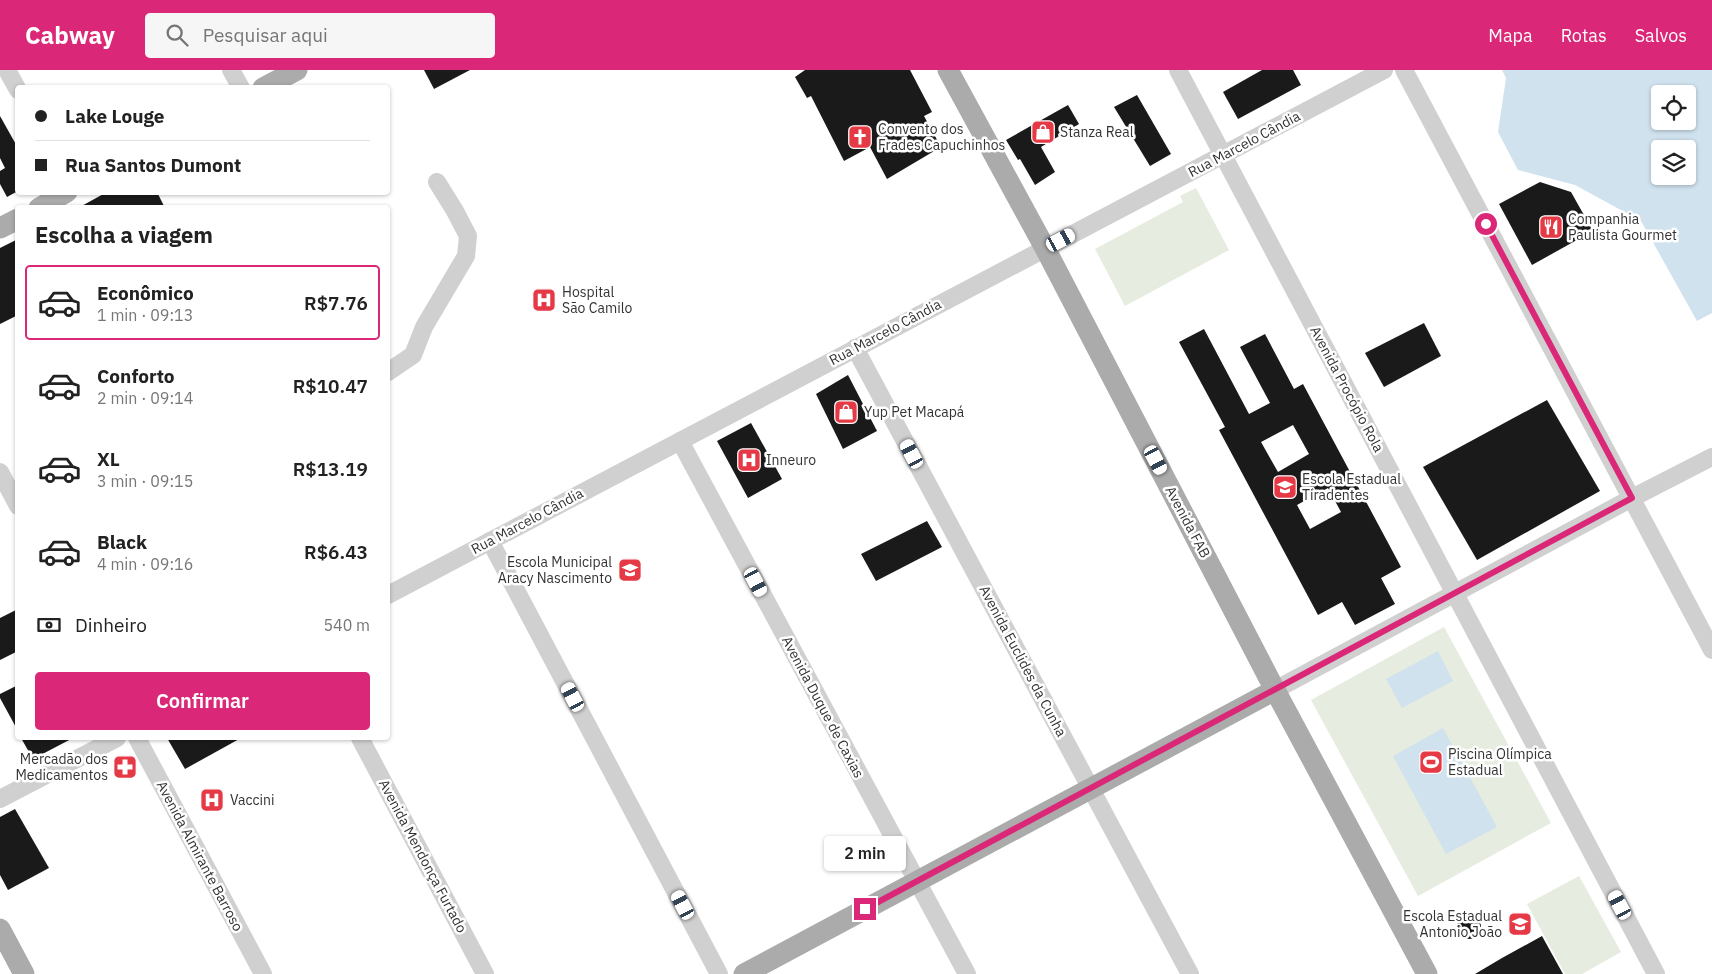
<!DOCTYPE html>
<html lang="pt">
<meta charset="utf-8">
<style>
body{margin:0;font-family:"IBM Plex Sans",sans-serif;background:#f6f6f6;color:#222;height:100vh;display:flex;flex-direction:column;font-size:19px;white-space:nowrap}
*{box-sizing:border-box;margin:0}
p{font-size:16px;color:#767676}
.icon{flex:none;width:28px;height:28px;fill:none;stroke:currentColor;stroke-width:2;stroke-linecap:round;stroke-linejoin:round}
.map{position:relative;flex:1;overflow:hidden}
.panel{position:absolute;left:15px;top:135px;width:375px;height:535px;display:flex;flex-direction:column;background:#fff;border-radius:5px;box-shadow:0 1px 4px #0004}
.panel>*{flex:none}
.guide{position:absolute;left:15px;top:15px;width:375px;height:110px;border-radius:5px;box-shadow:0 1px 4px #0004;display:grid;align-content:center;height:110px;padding:0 20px;background:#fff}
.fabs{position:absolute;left:1651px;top:15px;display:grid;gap:10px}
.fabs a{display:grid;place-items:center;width:45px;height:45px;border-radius:5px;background:#fff;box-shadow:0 1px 4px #0004;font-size:25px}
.end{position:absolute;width:22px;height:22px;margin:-11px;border:6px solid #db2777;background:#fff;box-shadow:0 0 0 2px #fff}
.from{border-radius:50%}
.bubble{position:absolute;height:35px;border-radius:5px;background:#fff;box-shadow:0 1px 4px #0004;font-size:16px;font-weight:600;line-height:35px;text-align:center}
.car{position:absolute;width:15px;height:30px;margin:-15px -8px;border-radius:6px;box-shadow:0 0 4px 1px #0007;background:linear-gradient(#fff 24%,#345 0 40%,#fff 0 76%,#345 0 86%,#fff 0)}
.guide b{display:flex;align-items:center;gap:18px;height:48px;font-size:19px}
.guide b+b{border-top:1px solid #e0e0e0}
.guide i{width:12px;height:12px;background:#222}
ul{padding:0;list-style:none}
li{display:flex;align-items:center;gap:15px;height:75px;margin:0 10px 8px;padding:0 10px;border:2px solid transparent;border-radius:5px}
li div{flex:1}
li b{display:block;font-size:19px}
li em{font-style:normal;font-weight:600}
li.selected{border-color:#db2777}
li>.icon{width:45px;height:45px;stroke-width:1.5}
h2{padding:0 20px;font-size:22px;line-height:60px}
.pay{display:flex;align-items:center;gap:12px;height:55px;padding:0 20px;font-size:19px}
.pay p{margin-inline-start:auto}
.primary-button{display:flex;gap:10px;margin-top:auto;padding:10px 20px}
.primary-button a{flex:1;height:58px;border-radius:5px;background:#db2777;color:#fff;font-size:20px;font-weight:600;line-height:58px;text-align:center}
header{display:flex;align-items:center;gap:30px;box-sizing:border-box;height:70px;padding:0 25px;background:#db2777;color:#fff}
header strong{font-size:24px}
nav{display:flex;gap:28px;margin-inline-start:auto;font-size:18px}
.search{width:350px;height:45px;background:#f6f6f6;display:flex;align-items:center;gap:12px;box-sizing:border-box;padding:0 18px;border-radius:5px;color:#767676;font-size:19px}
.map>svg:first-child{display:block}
.green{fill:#e6ecdf}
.water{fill:#cfe2ee;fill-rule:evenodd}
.building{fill:#1a1a1a;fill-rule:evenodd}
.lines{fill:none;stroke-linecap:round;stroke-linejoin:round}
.minor{stroke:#d0d0d0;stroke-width:18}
.major{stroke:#ababab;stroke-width:21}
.route{stroke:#db2777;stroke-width:6}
.labels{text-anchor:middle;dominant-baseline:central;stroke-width:5;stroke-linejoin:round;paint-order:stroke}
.poi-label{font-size:14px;fill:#333;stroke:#fff;text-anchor:start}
.street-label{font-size:14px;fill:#333;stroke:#fff}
</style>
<header>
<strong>Cabway</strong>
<div class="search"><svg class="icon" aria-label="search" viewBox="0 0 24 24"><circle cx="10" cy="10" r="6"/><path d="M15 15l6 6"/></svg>Pesquisar aqui</div>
<nav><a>Mapa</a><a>Rotas</a><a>Salvos</a></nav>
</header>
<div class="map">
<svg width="1712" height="904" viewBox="0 0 1712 904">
<rect width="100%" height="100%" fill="#fff"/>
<g class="green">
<path d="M1196 118 1229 180 1125 236 1095 179 1183 132 1180 126Z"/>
<path d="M1444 557 1551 753 1418 826 1311 630Z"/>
<path d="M1579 806 1621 882 1582 904H1565L1527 834Z"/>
</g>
<g class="water">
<path d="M1502 0H1712V243L1697 251 1641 151 1575 115 1518 100 1498 62 1506 8ZM1660 24H1688V51H1660ZM1660 79H1688V106H1660Z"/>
<path d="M1438 581 1453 611 1402 638 1386 609Z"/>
<path d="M1443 658 1497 757 1446 784 1393 686Z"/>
</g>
<g class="building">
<path d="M424 0H470L434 19Z"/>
<path d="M805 0H910L932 42 924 46 941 77 887 109 870 77 844 91 811 26 807 28 795 7Z"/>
<path d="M1262 0H1293L1301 15 1238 49 1223 22Z"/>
<path d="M1137 25 1171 84 1150 96 1114 37Z"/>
<path d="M1068 35 1079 54 1041 77 1055 102 1035 115 1020 89 1018 90 1006 70Z"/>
<path d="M0 46 18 78V121L7 127 0 114V101L5 98 0 88Z"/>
<path d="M1540 112 1571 122 1593 161 1532 195 1499 134Z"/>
<path d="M107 122H157L165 138H78Z"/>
<path d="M18 169V245L0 254V178Z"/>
<path d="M1424 253 1441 286 1384 317 1365 283Z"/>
<path d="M1204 259 1249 344 1270 333 1240 277 1265 264 1294 319 1303 314 1401 497 1381 508 1395 534 1355 555 1342 532 1318 545 1219 360 1225 357 1179 272ZM1293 355 1309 384 1278 402 1261 372ZM1328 418 1341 442 1310 459 1297 435Z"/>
<path d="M848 305 877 361 843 379 816 324Z"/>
<path d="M1547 330 1600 421 1477 490 1423 397Z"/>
<path d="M751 353 782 409 748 428 717 371Z"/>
<path d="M927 451 942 477 876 511 861 484Z"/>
<path d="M18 539V581L0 590V548Z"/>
<path d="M18 615V661L0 628V624Z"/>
<path d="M21 668H73L33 689Z"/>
<path d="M167 668H241L185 699Z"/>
<path d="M15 739 49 798 8 820 0 805V747Z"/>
<circle cx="1469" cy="857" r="12"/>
<path d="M1542 866 1563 904H1475L1502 888Z"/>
</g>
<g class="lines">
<g class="minor">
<path d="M7 0 18 20"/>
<path d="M231 0 241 18"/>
<path d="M1178 0 1656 904"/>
<path d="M1404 0 1712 580"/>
<path d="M855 278 1190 904"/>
<path d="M388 302 413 285 424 257 466 186 468 166 455 141 437 112"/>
<path d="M680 371 967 904"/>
<path d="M0 402 18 436"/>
<path d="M490 471 719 904"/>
<path d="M388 525 1384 0"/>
<path d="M1275 620 1632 428 1712 387"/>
<path d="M137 668 263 904"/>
<path d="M360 668 485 904"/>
<path d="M0 729 117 668"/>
</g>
<g class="major">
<path d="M948 0 1045 178 1275 620 1427 904"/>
<path d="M263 18 297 0"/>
<path d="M39 138 67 122"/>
<path d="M0 158 18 149"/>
<path d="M0 859 24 904"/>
<path d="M744 904 1275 620"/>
</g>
</g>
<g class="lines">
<path class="route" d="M865 839 1632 428 1486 154"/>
</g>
<defs>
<g id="shop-square" transform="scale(1.25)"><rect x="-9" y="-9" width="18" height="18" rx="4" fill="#e63946" stroke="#fff"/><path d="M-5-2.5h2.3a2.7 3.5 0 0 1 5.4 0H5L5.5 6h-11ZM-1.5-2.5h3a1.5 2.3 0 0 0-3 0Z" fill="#fff"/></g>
<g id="church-square" transform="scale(1.25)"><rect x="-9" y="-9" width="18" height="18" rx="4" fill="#e63946" stroke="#fff"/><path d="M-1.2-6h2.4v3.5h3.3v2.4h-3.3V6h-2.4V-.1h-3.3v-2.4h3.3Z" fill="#fff"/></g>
<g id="restaurant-square" transform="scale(1.25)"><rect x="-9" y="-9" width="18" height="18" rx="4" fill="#e63946" stroke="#fff"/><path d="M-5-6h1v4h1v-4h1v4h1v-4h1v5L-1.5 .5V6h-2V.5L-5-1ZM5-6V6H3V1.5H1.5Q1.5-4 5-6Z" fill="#fff"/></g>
<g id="hospital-square" transform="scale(1.25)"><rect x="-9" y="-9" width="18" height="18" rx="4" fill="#e63946" stroke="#fff"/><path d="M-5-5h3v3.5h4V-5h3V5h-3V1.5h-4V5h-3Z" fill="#fff"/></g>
<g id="school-square" transform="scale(1.25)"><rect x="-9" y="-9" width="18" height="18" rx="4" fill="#e63946" stroke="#fff"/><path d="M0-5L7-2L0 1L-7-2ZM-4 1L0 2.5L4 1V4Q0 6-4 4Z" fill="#fff"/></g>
<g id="stadium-square" transform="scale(1.25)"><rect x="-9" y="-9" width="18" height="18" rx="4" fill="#e63946" stroke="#fff"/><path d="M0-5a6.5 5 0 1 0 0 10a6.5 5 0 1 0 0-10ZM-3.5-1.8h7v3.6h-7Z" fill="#fff"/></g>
<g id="pharmacy-square" transform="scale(1.25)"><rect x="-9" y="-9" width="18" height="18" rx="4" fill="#e63946" stroke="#fff"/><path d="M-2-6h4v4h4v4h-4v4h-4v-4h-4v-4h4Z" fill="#fff"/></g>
</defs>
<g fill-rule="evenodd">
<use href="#shop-square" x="1043" y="62"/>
<use href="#church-square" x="860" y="67"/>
<use href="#restaurant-square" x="1551" y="157"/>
<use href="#hospital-square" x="544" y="230"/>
<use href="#shop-square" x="846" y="342"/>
<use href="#hospital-square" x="749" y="390"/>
<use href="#school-square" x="1285" y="417"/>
<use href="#school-square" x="630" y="500"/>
<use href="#stadium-square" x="1431" y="692"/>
<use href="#pharmacy-square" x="125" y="697"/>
<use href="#hospital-square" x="212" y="730"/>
<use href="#school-square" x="1520" y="854"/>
</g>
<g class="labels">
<g class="poi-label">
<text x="878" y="59">Convento dos<tspan x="878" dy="16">Frades Capuchinhos</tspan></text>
<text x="1060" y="62">Stanza Real</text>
<text x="1568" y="149">Companhia<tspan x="1568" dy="16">Paulista Gourmet</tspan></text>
<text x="562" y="222">Hospital<tspan x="562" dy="16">São Camilo</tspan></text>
<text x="864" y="342">Yup Pet Macapá</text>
<text x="766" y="390">Inneuro</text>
<text x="1302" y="409">Escola Estadual<tspan x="1302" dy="16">Tiradentes</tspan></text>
<text x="612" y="492" text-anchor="end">Escola Municipal<tspan x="612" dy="16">Aracy Nascimento</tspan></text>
<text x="1448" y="684">Piscina Olímpica<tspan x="1448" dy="16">Estadual</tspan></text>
<text x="108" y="689" text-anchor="end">Mercadão dos<tspan x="108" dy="16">Medicamentos</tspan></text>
<text x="230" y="730">Vaccini</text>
<text x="1502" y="846" text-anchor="end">Escola Estadual<tspan x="1502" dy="16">Antonio João</tspan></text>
</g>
<g class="street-label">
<text transform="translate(1244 74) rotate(-28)">Rua Marcelo Cândia</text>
<text transform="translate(885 262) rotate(-28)">Rua Marcelo Cândia</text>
<text transform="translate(1347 319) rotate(62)">Avenida Procópio Rola</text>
<text transform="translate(527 451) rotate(-28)">Rua Marcelo Cândia</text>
<text transform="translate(1188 452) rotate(62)">Avenida FAB</text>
<text transform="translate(1023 591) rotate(62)">Avenida Euclides da Cunha</text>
<text transform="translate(823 637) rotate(62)">Avenida Duque de Caxias</text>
<text transform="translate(200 786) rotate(62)">Avenida Almirante Barroso</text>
<text transform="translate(423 786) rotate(62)">Avenida Mendonça Furtado</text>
</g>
</g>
</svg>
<div class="fabs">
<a><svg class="icon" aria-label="locate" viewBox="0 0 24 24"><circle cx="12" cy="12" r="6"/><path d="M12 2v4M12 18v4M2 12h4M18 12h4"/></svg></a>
<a><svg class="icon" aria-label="layers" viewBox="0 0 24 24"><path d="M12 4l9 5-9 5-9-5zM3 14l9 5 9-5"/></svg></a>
</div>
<i class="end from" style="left:1486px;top:154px"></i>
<i class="end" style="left:865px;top:839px"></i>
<div class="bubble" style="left:824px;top:766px;width:82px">2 min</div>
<i class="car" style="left:1061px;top:170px;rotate:62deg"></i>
<i class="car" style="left:912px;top:384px;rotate:332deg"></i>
<i class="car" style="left:1156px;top:390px;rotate:152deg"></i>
<i class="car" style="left:756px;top:512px;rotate:152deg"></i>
<i class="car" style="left:573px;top:627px;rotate:332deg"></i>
<i class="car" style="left:683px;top:835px;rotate:332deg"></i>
<i class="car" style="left:1620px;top:835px;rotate:332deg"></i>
<div class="guide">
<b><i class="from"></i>Lake Louge</b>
<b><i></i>Rua Santos Dumont</b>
</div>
<section class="panel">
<h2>Escolha a viagem</h2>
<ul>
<li class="selected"><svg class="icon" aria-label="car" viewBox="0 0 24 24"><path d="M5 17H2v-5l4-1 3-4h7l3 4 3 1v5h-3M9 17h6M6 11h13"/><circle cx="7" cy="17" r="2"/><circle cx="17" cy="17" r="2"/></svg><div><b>Econômico</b><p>1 min · 09:13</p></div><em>R$7.76</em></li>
<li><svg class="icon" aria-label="car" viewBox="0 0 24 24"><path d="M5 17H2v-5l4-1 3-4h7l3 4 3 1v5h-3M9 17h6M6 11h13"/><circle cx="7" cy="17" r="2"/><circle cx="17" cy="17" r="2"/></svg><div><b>Conforto</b><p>2 min · 09:14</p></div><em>R$10.47</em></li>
<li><svg class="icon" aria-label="car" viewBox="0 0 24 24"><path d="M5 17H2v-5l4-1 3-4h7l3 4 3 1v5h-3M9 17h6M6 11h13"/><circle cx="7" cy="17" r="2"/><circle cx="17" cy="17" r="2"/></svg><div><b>XL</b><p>3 min · 09:15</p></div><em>R$13.19</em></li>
<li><svg class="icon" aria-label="car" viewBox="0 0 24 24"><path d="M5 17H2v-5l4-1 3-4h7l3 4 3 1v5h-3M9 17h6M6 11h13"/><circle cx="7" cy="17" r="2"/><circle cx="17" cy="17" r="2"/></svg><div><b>Black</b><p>4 min · 09:16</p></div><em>R$6.43</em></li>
</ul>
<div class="pay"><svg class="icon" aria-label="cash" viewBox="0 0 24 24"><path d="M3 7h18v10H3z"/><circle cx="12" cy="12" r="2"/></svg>Dinheiro<p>540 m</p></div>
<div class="primary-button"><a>Confirmar</a></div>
</section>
</div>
